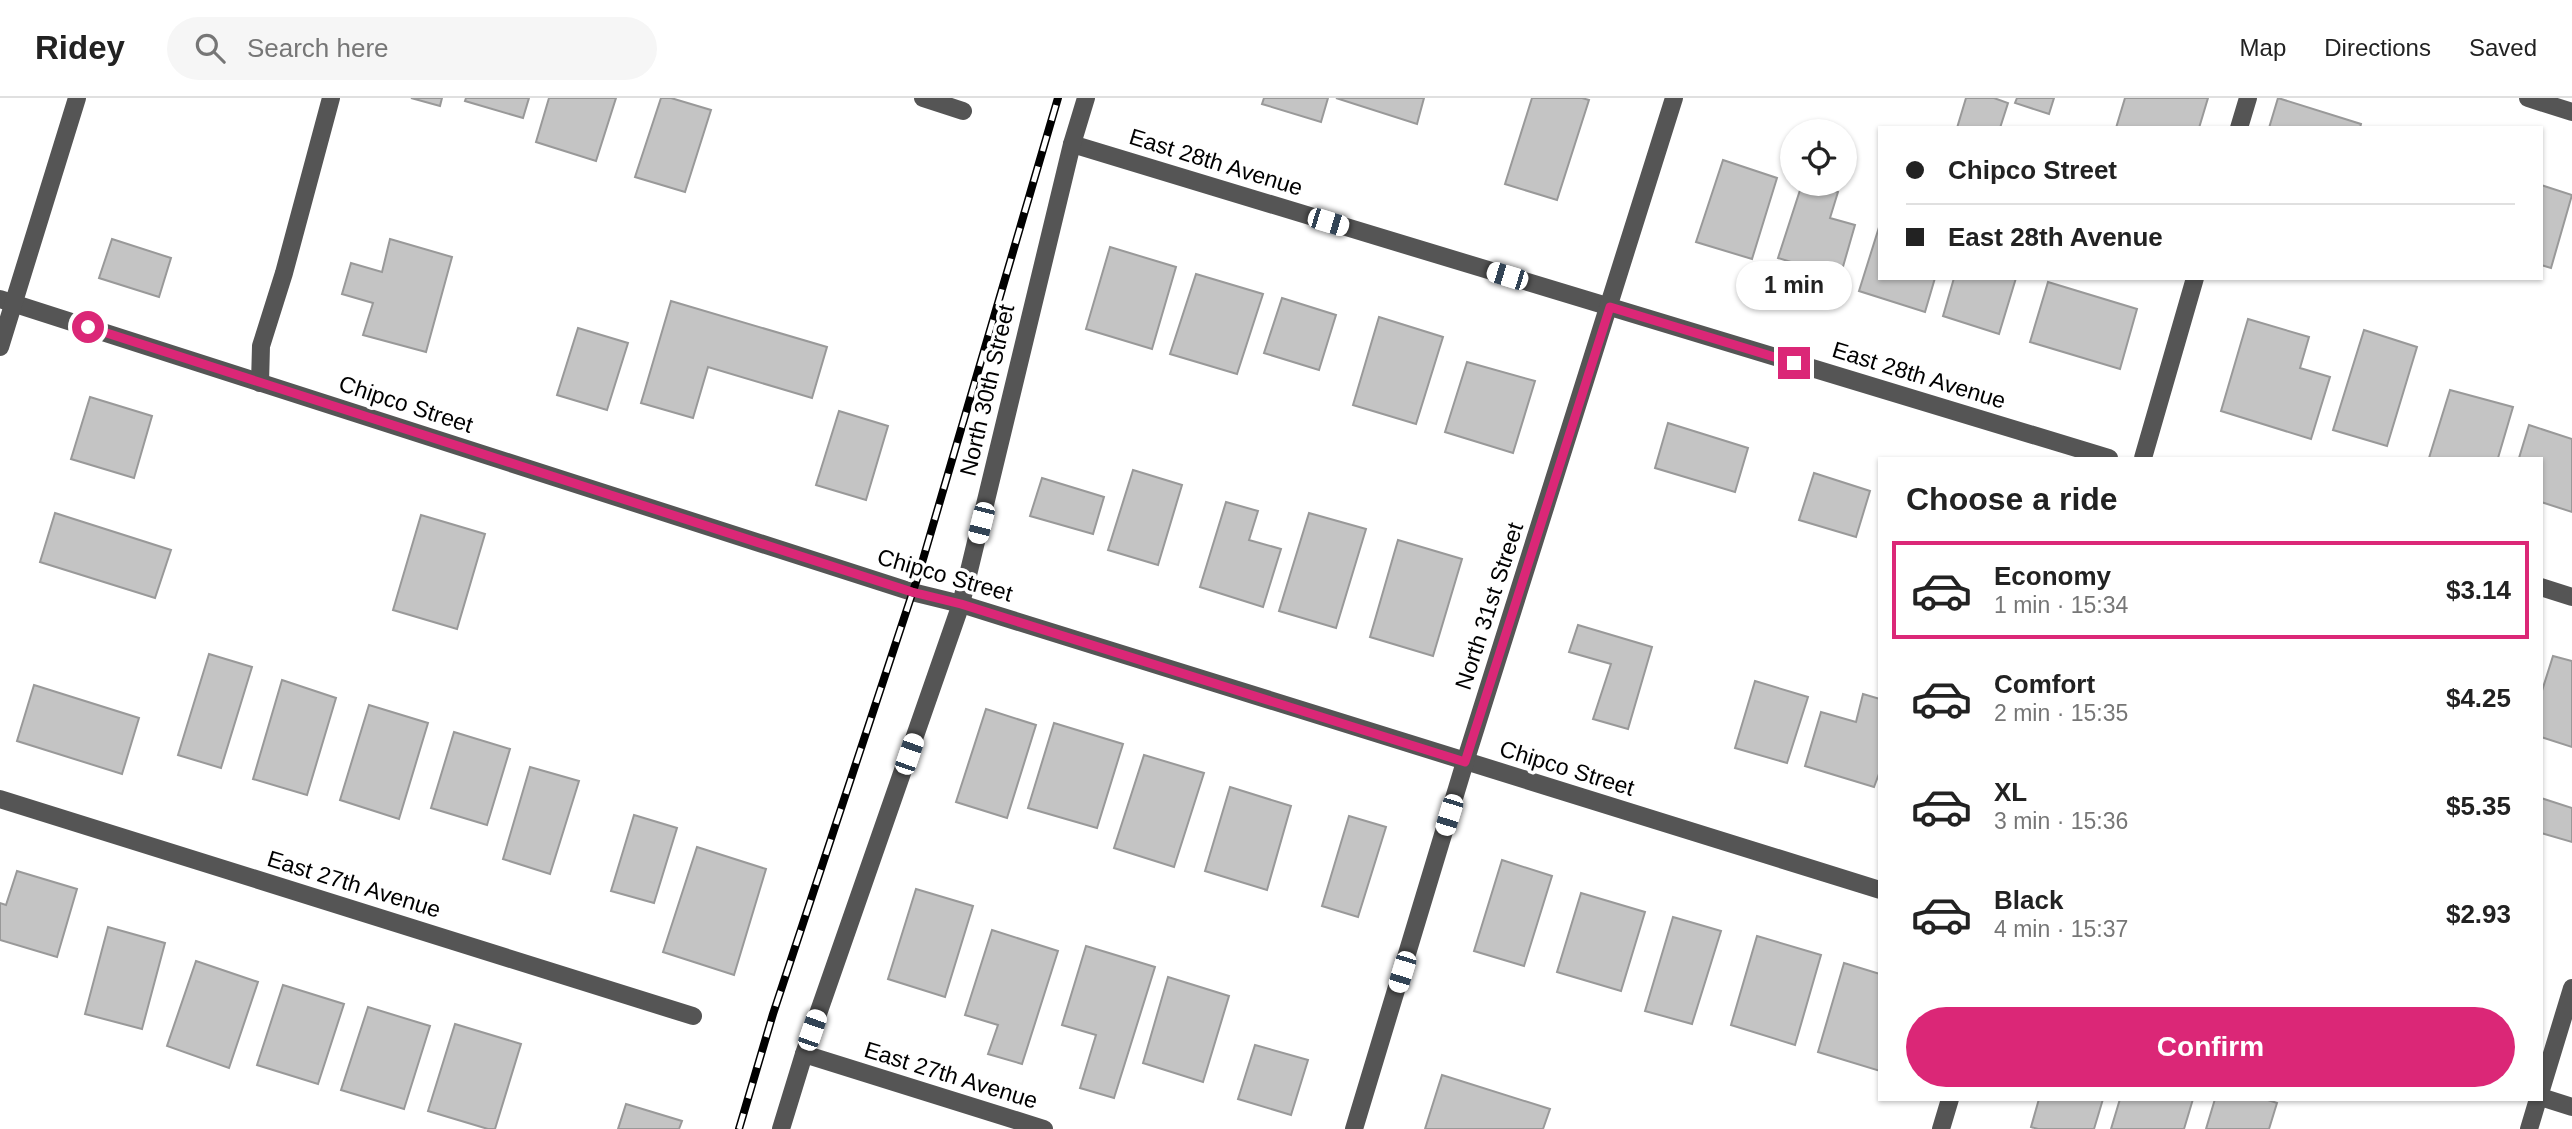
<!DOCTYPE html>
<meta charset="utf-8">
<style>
body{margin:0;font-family:Helvetica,sans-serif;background:#f6f6f6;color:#222;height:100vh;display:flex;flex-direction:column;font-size:26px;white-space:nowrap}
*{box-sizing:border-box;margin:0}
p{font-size:23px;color:#767676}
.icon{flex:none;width:38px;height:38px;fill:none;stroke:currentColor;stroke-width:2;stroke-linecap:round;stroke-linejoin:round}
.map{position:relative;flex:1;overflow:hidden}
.sheet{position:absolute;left:1878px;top:359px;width:665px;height:644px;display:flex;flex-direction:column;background:#fff;border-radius:0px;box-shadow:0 2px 5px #0004}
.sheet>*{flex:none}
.banner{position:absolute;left:1878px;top:28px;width:665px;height:154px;border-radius:0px;box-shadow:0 2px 5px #0004;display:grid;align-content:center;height:154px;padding:0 28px;background:#fff}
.buttons{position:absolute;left:1780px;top:21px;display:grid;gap:14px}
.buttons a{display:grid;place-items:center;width:77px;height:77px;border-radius:50%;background:#fff;box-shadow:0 2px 5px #0004;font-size:35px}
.end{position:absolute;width:32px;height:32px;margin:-16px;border:9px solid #db2777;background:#fff;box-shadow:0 0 0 4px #fff}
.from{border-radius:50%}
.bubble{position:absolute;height:49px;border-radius:24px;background:#fff;box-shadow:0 2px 5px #0004;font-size:23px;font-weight:800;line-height:49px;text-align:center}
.car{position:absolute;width:21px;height:42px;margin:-21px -10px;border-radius:9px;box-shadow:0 0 5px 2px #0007;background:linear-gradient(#fff 24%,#345 0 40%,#fff 0 76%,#345 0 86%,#fff 0)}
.banner b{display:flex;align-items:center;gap:24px;height:66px;font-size:26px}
.banner b+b{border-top:2px solid #e0e0e0}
.banner i{width:18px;height:18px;background:#222}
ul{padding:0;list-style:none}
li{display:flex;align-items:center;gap:21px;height:98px;margin:0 14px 10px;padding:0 14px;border:4px solid transparent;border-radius:0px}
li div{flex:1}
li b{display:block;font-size:26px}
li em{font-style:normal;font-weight:800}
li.selected{border-color:#db2777}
li>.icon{width:63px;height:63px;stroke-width:1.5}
h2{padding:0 28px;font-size:32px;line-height:84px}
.action{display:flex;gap:14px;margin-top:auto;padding:14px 28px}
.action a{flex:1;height:80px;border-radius:42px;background:#db2777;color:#fff;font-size:28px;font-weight:800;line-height:80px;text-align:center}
header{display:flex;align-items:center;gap:42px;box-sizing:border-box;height:98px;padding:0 35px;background:#fff;border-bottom:2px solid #e0e0e0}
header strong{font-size:33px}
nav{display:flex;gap:38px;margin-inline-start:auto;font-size:24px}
.search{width:490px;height:63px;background:#f6f6f6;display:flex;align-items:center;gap:18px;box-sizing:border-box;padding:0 24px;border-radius:38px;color:#767676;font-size:26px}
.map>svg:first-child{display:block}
.building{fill:#c4c4c4;stroke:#999;stroke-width:2}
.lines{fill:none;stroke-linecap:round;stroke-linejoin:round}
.minor{stroke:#555;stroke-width:18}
.rail-casing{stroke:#000;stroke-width:8}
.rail{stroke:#fff;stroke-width:5;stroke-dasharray:16;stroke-linecap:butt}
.route{stroke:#db2777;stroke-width:9}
.labels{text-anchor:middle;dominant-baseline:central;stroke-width:7;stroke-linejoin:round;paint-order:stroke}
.street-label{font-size:23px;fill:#000;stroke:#fff}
</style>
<header>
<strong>Ridey</strong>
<div class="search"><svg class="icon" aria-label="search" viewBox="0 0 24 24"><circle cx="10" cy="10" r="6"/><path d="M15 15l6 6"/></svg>Search here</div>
<nav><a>Map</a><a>Directions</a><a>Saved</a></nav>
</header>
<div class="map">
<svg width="2572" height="1031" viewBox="0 0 2572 1031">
<rect width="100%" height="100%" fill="#fff"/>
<g class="building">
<path d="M411 0H442L440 8Z"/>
<path d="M466 0H529L523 20 465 3Z"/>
<path d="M549 0H616L596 63 536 44Z"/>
<path d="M661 0H671L711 12 685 94 635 79Z"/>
<path d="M1264 0H1328L1321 24 1262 6Z"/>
<path d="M1336 0H1424L1417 26Z"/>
<path d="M1532 0H1582L1589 2 1557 102 1505 86Z"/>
<path d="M1966 0H1994L2008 5 2000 30H1957Z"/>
<path d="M2017 0H2054L2049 16 2015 5Z"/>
<path d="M2125 0H2208L2199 30H2116Z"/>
<path d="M2278 0 2361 26 2360 30H2269Z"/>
<path d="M1723 62 1777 80 1752 161 1696 144Z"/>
<path d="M1802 86H1810L1838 94 1830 120 1855 127 1840 179 1778 160Z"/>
<path d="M2541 87 2572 97 2551 170 2541 167Z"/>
<path d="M1880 126V180H1935L1925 214 1859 193Z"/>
<path d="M112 141 171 160 159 199 99 180Z"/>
<path d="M390 141 452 159 426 254 363 237 373 205 342 196 351 165 382 174Z"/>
<path d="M1110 149 1176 169 1152 251 1086 231Z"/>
<path d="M1196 176 1263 196 1237 276 1170 256Z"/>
<path d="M1954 180H2016L1999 236 1943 218Z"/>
<path d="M2048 184 2137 211 2120 271 2030 244Z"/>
<path d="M1282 200 1336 217 1319 272 1264 255Z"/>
<path d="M671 203 827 249 812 300 708 269 693 320 641 305Z"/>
<path d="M1379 219 1443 239 1416 326 1353 307Z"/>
<path d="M2248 221 2309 239 2300 270 2330 279 2311 341 2221 313Z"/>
<path d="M578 230 628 245 607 312 557 297Z"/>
<path d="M2364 232 2417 249 2387 348 2333 332Z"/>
<path d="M1467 264 1535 283 1513 355 1445 334Z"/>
<path d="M2450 292 2513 309 2498 360H2429Z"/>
<path d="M90 299 152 318 134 380 71 361Z"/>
<path d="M839 313 888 328 866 402 816 387Z"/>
<path d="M1668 325 1748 350 1735 394 1655 370Z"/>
<path d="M2529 327 2572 341V414L2541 404V360H2519Z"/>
<path d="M1133 372 1182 387 1158 467 1108 452Z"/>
<path d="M1814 375 1870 393 1856 439 1799 422Z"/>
<path d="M1042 380 1104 399 1093 436 1030 418Z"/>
<path d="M1226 404 1258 413 1249 442 1281 451 1263 509 1200 489Z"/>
<path d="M55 415 171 452 155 500 40 464Z"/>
<path d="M1309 415 1366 431 1336 530 1279 513Z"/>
<path d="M421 417 485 436 457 531 393 512Z"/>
<path d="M1398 442 1462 461 1433 558 1370 539Z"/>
<path d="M1578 527 1652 549 1628 631 1593 621 1611 566 1569 554Z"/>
<path d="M209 556 252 569 221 670 178 657Z"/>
<path d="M2553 558 2572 563V649L2541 639V596Z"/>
<path d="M282 582 336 600 307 697 253 681Z"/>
<path d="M1755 583 1808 599 1787 665 1735 650Z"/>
<path d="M34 587 139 620 122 676 17 643Z"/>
<path d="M1863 596 1880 601V673L1874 689 1805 668 1821 614 1856 624Z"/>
<path d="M369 607 428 625 399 721 340 702Z"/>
<path d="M986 611 1036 627 1007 720 956 704Z"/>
<path d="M1054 625 1123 646 1097 730 1028 710Z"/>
<path d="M454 634 510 651 487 727 431 710Z"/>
<path d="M1144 657 1204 675 1174 769 1114 750Z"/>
<path d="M530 669 579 683 550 776 503 761Z"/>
<path d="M1230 689 1291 708 1267 792 1205 773Z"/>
<path d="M2541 700 2572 710V744L2541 735Z"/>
<path d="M634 717 677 730 654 805 611 793Z"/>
<path d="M1349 718 1386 729 1358 819 1322 808Z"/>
<path d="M697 749 766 771 734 877 663 854Z"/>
<path d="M1502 762 1552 778 1524 868 1474 853Z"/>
<path d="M17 773 77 791 57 859 0 842V805L6 807Z"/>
<path d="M916 791 973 808 945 899 888 881Z"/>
<path d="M1581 795 1645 814 1621 893 1557 874Z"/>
<path d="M1673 819 1721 833 1692 926 1645 913Z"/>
<path d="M108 829 165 845 142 931 85 916Z"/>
<path d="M992 832 1058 853 1022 966 988 956 998 927 965 917Z"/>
<path d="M1757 838 1821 857 1795 947 1731 927Z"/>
<path d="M1086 848 1155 869 1114 1000 1080 990 1096 937 1062 927Z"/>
<path d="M196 863 258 884 229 970 167 948Z"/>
<path d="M1844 865 1880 876V973L1818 954Z"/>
<path d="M1168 879 1229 898 1203 984 1143 965Z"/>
<path d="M283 887 344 906 318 986 257 967Z"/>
<path d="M368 909 430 928 404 1011 341 992Z"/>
<path d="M455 926 521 946 495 1031H488L428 1013Z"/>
<path d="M1255 947 1308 962 1291 1017 1238 1001Z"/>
<path d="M1442 977 1550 1011 1543 1031H1425Z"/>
<path d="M2039 1001H2103L2094 1031H2038L2031 1029Z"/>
<path d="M2120 1001H2193L2184 1031H2111Z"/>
<path d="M2215 1001H2265L2277 1005 2269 1031H2206Z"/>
<path d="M626 1006 682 1023 679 1031H618Z"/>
</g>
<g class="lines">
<g class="minor">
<path d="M923 0 963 13"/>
<path d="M2528 0 2572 14"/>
<path d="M2239 30 2248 0"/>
<path d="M1072 46 2109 360"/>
<path d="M0 201 912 494 961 506 1880 792"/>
<path d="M0 249 77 0"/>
<path d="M260 285 261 248 284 175 331 0"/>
<path d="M2143 360 2195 180"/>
<path d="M2541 489 2572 499"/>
<path d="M0 701 693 918"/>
<path d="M804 956 1044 1031"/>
<path d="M2541 992 2572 890"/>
<path d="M2541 999 2572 1009"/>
<path d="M781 1031 804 956 961 506 1072 46 1086 0"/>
<path d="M1354 1031 1465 664 1674 0"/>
<path d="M1941 1031 1950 1001"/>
<path d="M2529 1031 2538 1001"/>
</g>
<g class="rail-casing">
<path id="rail" d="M739 1031 773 916 919 475 1058 0"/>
</g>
<use href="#rail" class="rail"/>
</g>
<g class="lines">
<path class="route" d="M88 229 912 494 961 506 1465 664 1610 209 1794 265"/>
</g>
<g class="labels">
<g class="street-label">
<text transform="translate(1216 64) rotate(17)">East 28th Avenue</text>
<text transform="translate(1919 277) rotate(17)">East 28th Avenue</text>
<text transform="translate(987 292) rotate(-77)">North 30th Street</text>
<text transform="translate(406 306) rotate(18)">Chipco Street</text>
<text transform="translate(945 477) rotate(16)">Chipco Street</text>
<text transform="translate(1489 508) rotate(-72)">North 31st Street</text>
<text transform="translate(1567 670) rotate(17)">Chipco Street</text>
<text transform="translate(354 786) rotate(17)">East 27th Avenue</text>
<text transform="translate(951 977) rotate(17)">East 27th Avenue</text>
</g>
</g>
</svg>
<div class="buttons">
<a><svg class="icon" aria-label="locate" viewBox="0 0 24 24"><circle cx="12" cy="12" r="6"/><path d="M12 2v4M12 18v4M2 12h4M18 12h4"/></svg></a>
</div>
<i class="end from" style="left:88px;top:229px"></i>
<i class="end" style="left:1794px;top:265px"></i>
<div class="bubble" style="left:1736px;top:163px;width:116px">1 min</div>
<i class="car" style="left:1328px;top:124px;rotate:107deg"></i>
<i class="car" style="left:1507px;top:178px;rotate:287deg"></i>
<i class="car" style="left:981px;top:425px;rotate:194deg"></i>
<i class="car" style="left:909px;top:656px;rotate:19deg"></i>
<i class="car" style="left:1449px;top:717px;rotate:197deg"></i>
<i class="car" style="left:1402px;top:874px;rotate:197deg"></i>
<i class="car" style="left:812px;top:932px;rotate:19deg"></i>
<div class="banner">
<b><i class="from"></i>Chipco Street</b>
<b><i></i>East 28th Avenue</b>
</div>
<section class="sheet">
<h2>Choose a ride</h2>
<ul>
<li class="selected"><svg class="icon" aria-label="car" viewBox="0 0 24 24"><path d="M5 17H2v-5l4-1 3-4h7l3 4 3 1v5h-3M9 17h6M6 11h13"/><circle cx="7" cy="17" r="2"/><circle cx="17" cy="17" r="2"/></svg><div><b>Economy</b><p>1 min · 15:34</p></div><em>$3.14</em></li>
<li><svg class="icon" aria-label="car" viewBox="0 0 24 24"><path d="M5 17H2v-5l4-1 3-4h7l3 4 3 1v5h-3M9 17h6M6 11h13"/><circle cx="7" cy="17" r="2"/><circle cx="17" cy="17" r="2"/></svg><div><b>Comfort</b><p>2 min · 15:35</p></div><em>$4.25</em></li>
<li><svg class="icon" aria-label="car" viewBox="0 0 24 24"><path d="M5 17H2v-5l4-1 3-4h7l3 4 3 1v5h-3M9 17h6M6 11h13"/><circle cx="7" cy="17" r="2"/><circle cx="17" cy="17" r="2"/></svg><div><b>XL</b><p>3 min · 15:36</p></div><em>$5.35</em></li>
<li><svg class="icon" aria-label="car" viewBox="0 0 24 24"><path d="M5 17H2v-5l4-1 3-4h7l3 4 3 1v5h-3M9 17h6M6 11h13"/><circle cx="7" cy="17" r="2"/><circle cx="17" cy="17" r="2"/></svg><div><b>Black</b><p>4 min · 15:37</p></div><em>$2.93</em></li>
</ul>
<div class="action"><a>Confirm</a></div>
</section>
</div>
